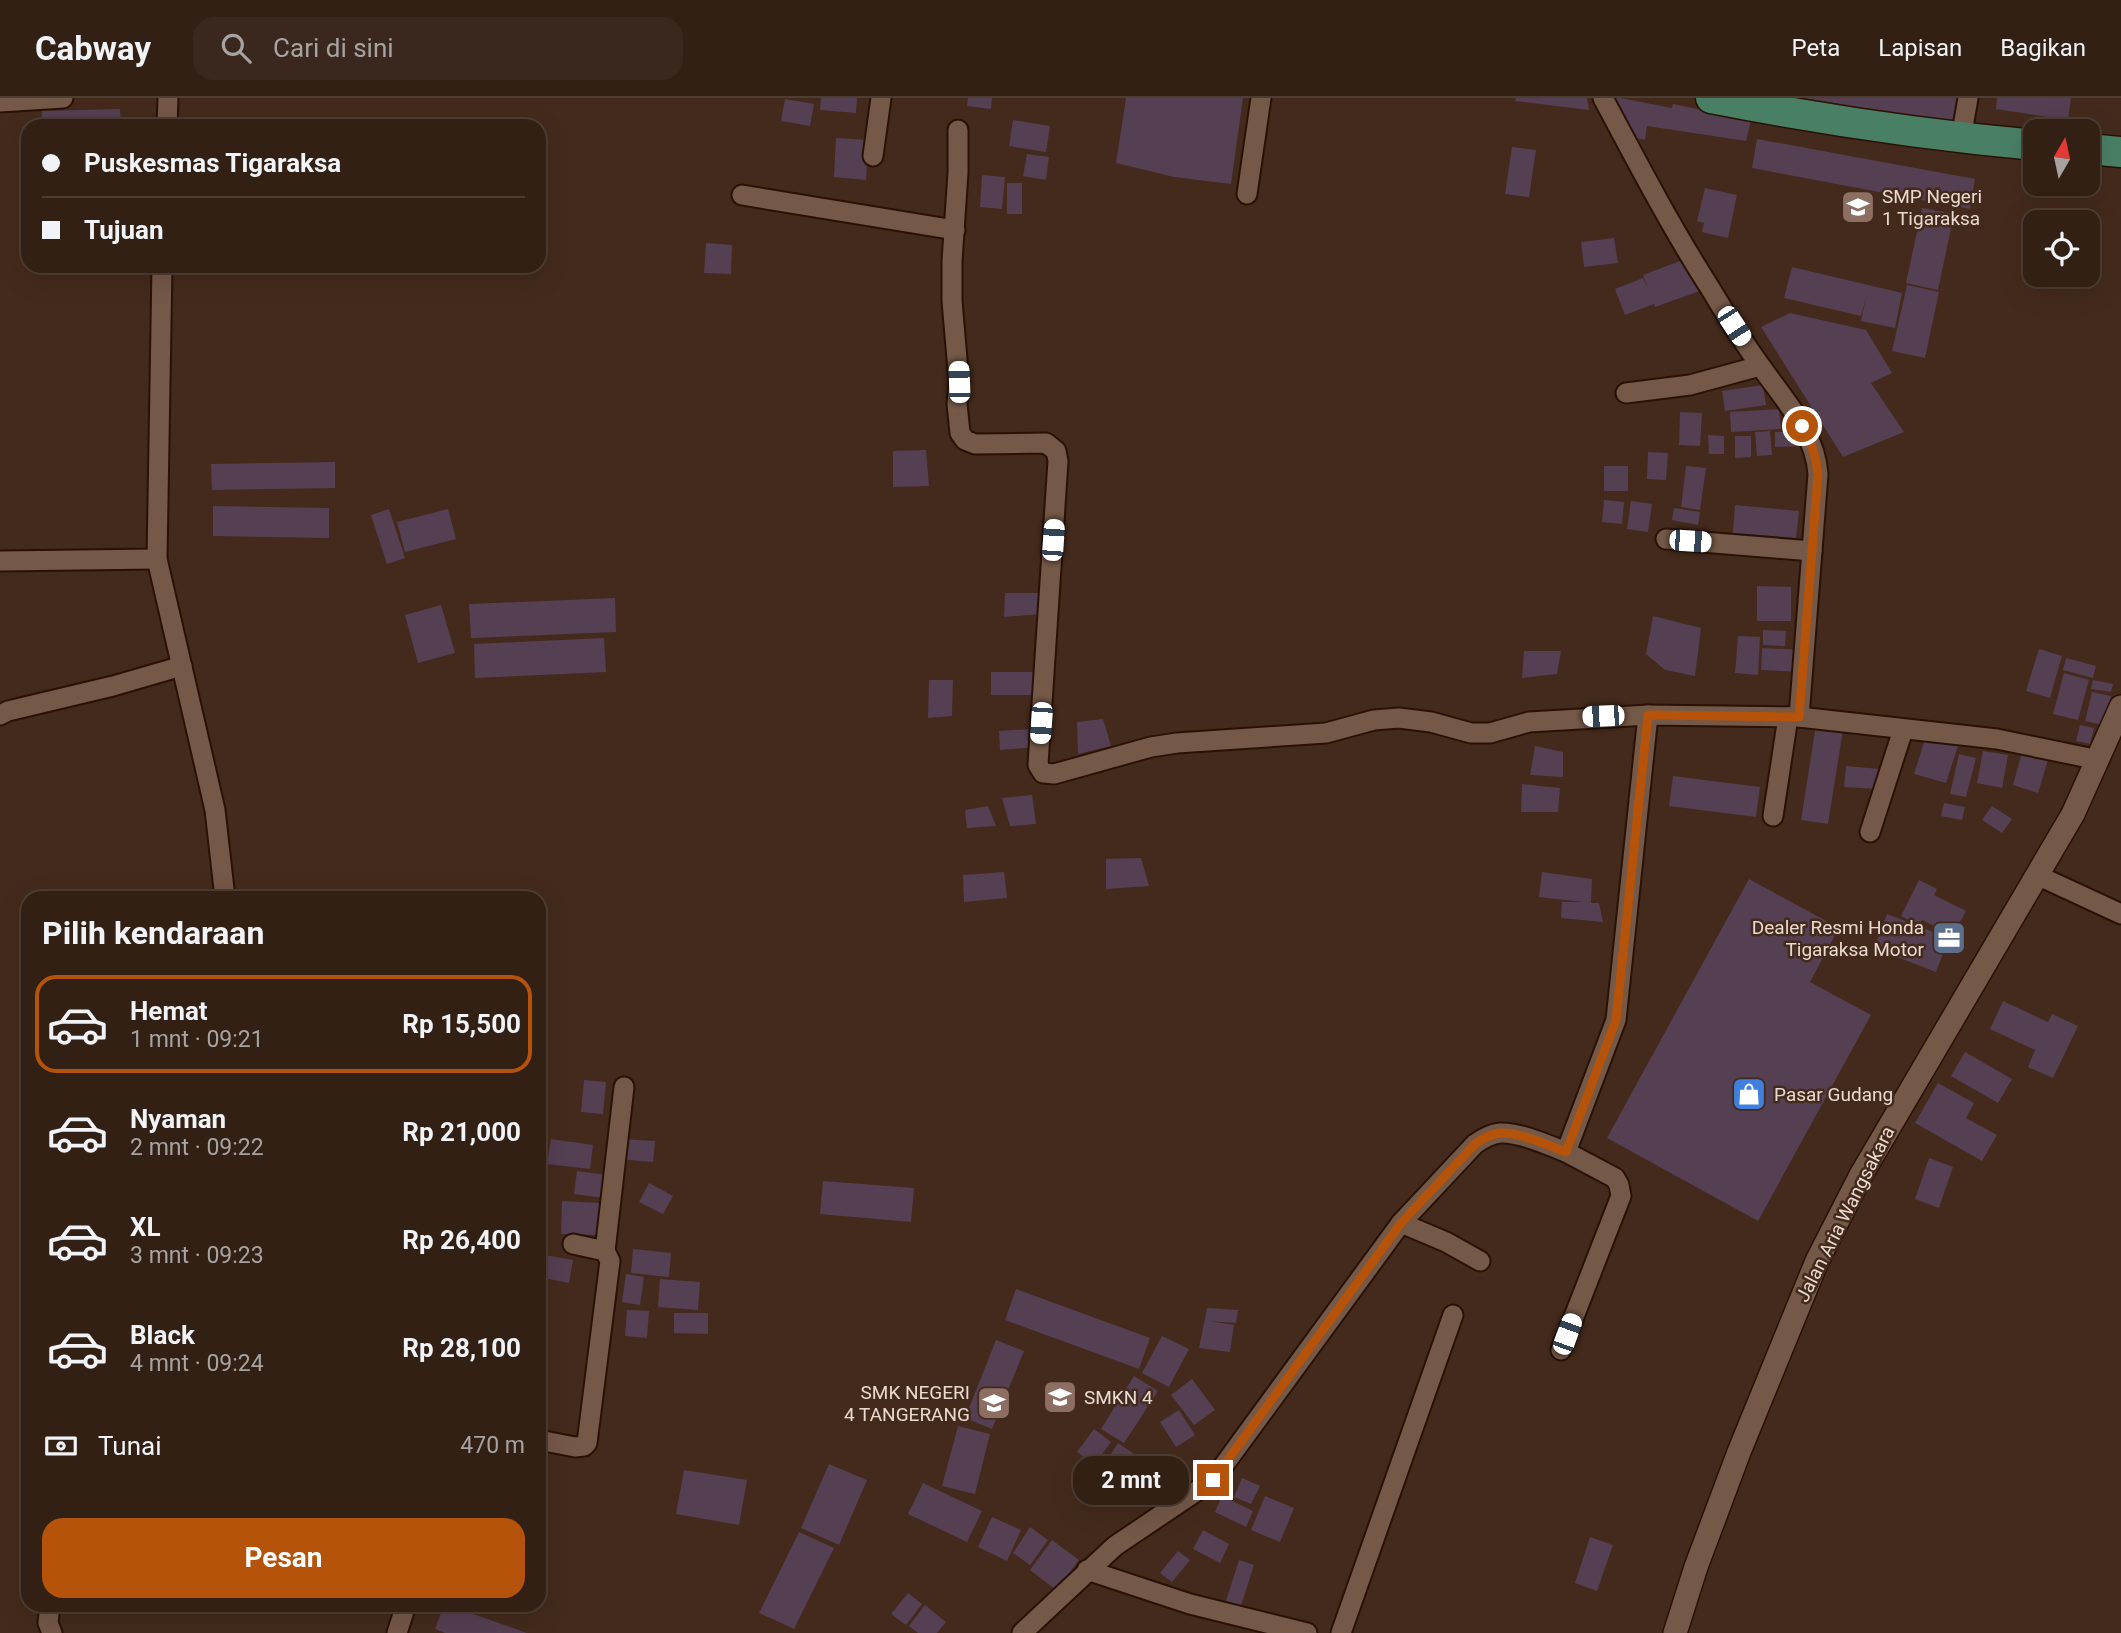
<!DOCTYPE html>
<html lang="id">
<meta charset="utf-8">
<style>
body{margin:0;font-family:Roboto,sans-serif;background:#3a281e;color:#f1f3f6;height:100vh;display:flex;flex-direction:column;font-size:26px;white-space:nowrap}
*{box-sizing:border-box;margin:0}
p{font-size:23px;color:#a8a3a0}
.icon{flex:none;width:38px;height:38px;fill:none;stroke:currentColor;stroke-width:2;stroke-linecap:round;stroke-linejoin:round}
.map{position:relative;flex:1;overflow:hidden}
.panel{position:absolute;left:21px;top:793px;width:525px;height:721px;display:flex;flex-direction:column;background:#322015;border-radius:21px;box-shadow:0 7px 28px #0002,0 0 0 2px #4d3e34}
.panel>*{flex:none}
.guide{position:absolute;left:21px;top:21px;width:525px;height:154px;border-radius:21px;box-shadow:0 7px 28px #0002,0 0 0 2px #4d3e34;display:grid;align-content:center;height:154px;padding:0 21px;background:#322015}
.needle{width:46px;rotate:9deg}
.controls{position:absolute;left:2023px;top:21px;display:grid;gap:14px}
.controls a{display:grid;place-items:center;width:77px;height:77px;border-radius:14px;background:#322015;box-shadow:0 7px 28px #0002,0 0 0 2px #4d3e34;font-size:35px}
.end{position:absolute;width:32px;height:32px;margin:-16px;border:9px solid #b45309;background:#fff;box-shadow:0 0 0 4px #fff}
.from{border-radius:50%}
.bubble{position:absolute;height:49px;border-radius:21px;background:#322015;box-shadow:0 7px 28px #0002,0 0 0 2px #4d3e34;font-size:23px;font-weight:700;line-height:49px;text-align:center}
.car{position:absolute;width:21px;height:42px;margin:-21px -10px;border-radius:9px;box-shadow:0 0 5px 2px #0007;background:linear-gradient(#fff 24%,#345 0 40%,#fff 0 76%,#345 0 86%,#fff 0)}
.guide b{display:flex;align-items:center;gap:24px;height:66px;font-size:26px}
.guide b+b{border-top:2px solid #4d3e34}
.guide i{width:18px;height:18px;background:#f1f3f6}
ul{padding:0;list-style:none}
li{display:flex;align-items:center;gap:21px;height:98px;margin:0 14px 10px;padding:0 7px;border:4px solid transparent;border-radius:21px}
li div{flex:1}
li b{display:block;font-size:26px}
li em{font-style:normal;font-weight:700}
li.selected{border-color:#b45309}
li>.icon{width:63px;height:63px;stroke-width:1.5}
h2{padding:0 21px;font-size:32px;line-height:84px}
.pay{display:flex;align-items:center;gap:18px;height:77px;padding:0 21px;font-size:26px}
.pay p{margin-inline-start:auto}
.primary-button{display:flex;gap:14px;margin-top:auto;padding:14px 21px}
.primary-button a{flex:1;height:80px;border-radius:21px;background:#b45309;color:#fff;font-size:28px;font-weight:700;line-height:80px;text-align:center}
header{display:flex;align-items:center;gap:42px;box-sizing:border-box;height:98px;padding:0 35px;background:#322015;border-bottom:2px solid #4d3e34}
header strong{font-size:33px}
nav{display:flex;gap:38px;margin-inline-start:auto;font-size:24px}
.search{width:490px;height:63px;background:#3a281e;display:flex;align-items:center;gap:18px;box-sizing:border-box;padding:0 24px;border-radius:21px;color:#a8a3a0;font-size:26px}
.map>svg:first-child{display:block}
.building{fill:#553f52}
.lines{fill:none;stroke-linecap:round;stroke-linejoin:round}
.minor-casing{stroke:#291205;stroke-width:23}
.tertiary-casing{stroke:#291205;stroke-width:26}
.primary-casing{stroke:#291205;stroke-width:33}
.minor{stroke:#745848;stroke-width:19}
.tertiary{stroke:#745848;stroke-width:23}
.primary{stroke:#498065;stroke-width:30}
.route{stroke:#b45309;stroke-width:9}
.labels{text-anchor:middle;dominant-baseline:central;stroke-width:5;stroke-linejoin:round;paint-order:stroke}
.poi-label{font-size:19px;fill:#ead9d0;stroke:#432a1c;text-anchor:start}
.street-label{font-size:19px;fill:#ead9d0;stroke:#432a1c}
</style>
<header>
<strong>Cabway</strong>
<div class="search"><svg class="icon" aria-label="search" viewBox="0 0 24 24"><circle cx="10" cy="10" r="6"/><path d="M15 15l6 6"/></svg>Cari di sini</div>
<nav><a>Peta</a><a>Lapisan</a><a>Bagikan</a></nav>
</header>
<div class="map">
<svg width="2121" height="1535" viewBox="0 0 2121 1535">
<rect width="100%" height="100%" fill="#432a1c"/>
<g class="building">
<path d="M821 0H857L856 15 820 12Z"/>
<path d="M968 0H992L991 11 967 8Z"/>
<path d="M1126 0H1243L1231 86 1174 79 1116 65Z"/>
<path d="M1516 0H1587L1589 12 1515 3Z"/>
<path d="M1608 0H1620L1672 10 1673 6 1751 22 1746 43 1647 28 1645 42 1623 37Z"/>
<path d="M1804 0H1957L1953 33 1927 21Z"/>
<path d="M1997 0H2071L2068 22 1996 11Z"/>
<path d="M785 1 814 6 810 28 781 23Z"/>
<path d="M120 11 121 28H41L42 13Z"/>
<path d="M1013 22 1050 28 1046 54 1009 48Z"/>
<path d="M836 40 869 42 866 82 834 79Z"/>
<path d="M1757 41 1975 81 1970 111 1752 70Z"/>
<path d="M1512 49 1536 52 1529 99 1505 96Z"/>
<path d="M1027 56 1049 59 1046 82 1023 78Z"/>
<path d="M982 77 1005 79 1002 111 980 109Z"/>
<rect x="1007" y="85" width="15" height="31"/>
<path d="M1705 90 1737 97 1728 140 1702 134 1704 125 1697 123Z"/>
<path d="M1922 110 1954 116 1938 192 1906 185Z"/>
<path d="M1614 140 1618 165 1584 169 1581 144Z"/>
<path d="M706 145 732 147 731 176 704 175Z"/>
<path d="M1688 160 1700 193 1655 209 1654 206 1625 217 1615 191 1643 180 1648 190 1643 177Z"/>
<path d="M1792 169 1902 195 1895 230 1861 223 1866 199 1861 218 1784 200Z"/>
<path d="M1907 187 1939 194 1925 260 1892 253Z"/>
<path d="M1790 215 1866 232 1892 275 1871 285 1904 334 1843 359 1761 229Z"/>
<path d="M1763 287 1766 307 1725 313 1722 293Z"/>
<path d="M1779 311 1781 331 1731 334 1730 314Z"/>
<path d="M1680 314 1702 315 1700 348 1679 347Z"/>
<path d="M1770 333 1772 357 1757 358 1755 334Z"/>
<path d="M1775 334H1803V348L1775 349Z"/>
<path d="M1708 337 1724 338V356H1709Z"/>
<path d="M1735 338H1751V359L1735 360Z"/>
<path d="M926 352 929 388 893 389V353Z"/>
<path d="M1648 354 1668 355 1666 382 1647 381Z"/>
<path d="M335 364V390L212 392 211 366Z"/>
<rect x="1604" y="368" width="24" height="25"/>
<path d="M1686 368 1706 370 1700 412 1681 409Z"/>
<path d="M1604 402 1624 404 1622 426 1602 424Z"/>
<path d="M1631 403 1652 406 1648 434 1627 431Z"/>
<path d="M1735 407 1799 413 1796 440 1733 435Z"/>
<path d="M213 408 329 410V440L213 438Z"/>
<path d="M1674 410 1700 414 1698 427 1672 422Z"/>
<path d="M389 411 405 460 387 466 371 417Z"/>
<path d="M448 411 456 441 405 454 397 424Z"/>
<path d="M1757 488 1791 489V523H1757Z"/>
<path d="M1005 495H1039L1041 516 1004 519Z"/>
<path d="M615 500 616 534 471 540 469 506Z"/>
<path d="M441 507 455 555 418 565 405 517Z"/>
<path d="M1653 518 1701 530 1695 578 1665 572 1646 556Z"/>
<path d="M1763 532 1786 533 1785 548 1763 547Z"/>
<path d="M1738 538 1760 539 1758 577 1735 575Z"/>
<path d="M604 540 606 574 475 580 474 546Z"/>
<path d="M1762 550 1801 552 1800 574 1761 572Z"/>
<path d="M2039 551 2062 558 2050 600 2026 593Z"/>
<path d="M1524 553H1561L1557 576 1522 580Z"/>
<path d="M2066 560 2096 568 2093 580 2063 572Z"/>
<path d="M991 574H1037L1040 597H991Z"/>
<path d="M2064 575 2089 582 2078 622 2053 616Z"/>
<path d="M929 582H953L952 618 928 620Z"/>
<path d="M2093 582 2113 586 2111 594 2091 591Z"/>
<path d="M2092 594 2111 598 2104 627 2085 623Z"/>
<path d="M1103 621 1111 648 1078 656 1077 624Z"/>
<path d="M1816 627 1843 632 1828 726 1801 722Z"/>
<path d="M2080 627 2094 630 2090 646 2076 643Z"/>
<path d="M1032 631 1035 649 1000 652 999 633Z"/>
<path d="M1926 638 1958 648 1946 685 1914 676Z"/>
<path d="M1535 648 1563 654V679L1530 677Z"/>
<path d="M1983 653 2008 657 2002 690 1977 685Z"/>
<path d="M2022 654 2048 662 2038 695 2013 687Z"/>
<path d="M1959 656 1976 660 1966 699 1950 696Z"/>
<path d="M1846 668 1880 671 1878 691 1844 689Z"/>
<path d="M1673 678 1760 689 1756 719 1669 708Z"/>
<path d="M1522 686 1560 690 1558 714H1521Z"/>
<path d="M1032 697 1036 726 1010 728 1002 700Z"/>
<path d="M1944 705 1965 709 1962 722 1941 718Z"/>
<path d="M988 708 996 728 967 730 965 712Z"/>
<path d="M1992 708 2012 721 2002 735 1982 722Z"/>
<path d="M1141 760 1149 788 1106 791V761Z"/>
<path d="M1004 774 1007 800 964 804 963 777Z"/>
<path d="M1542 774 1592 781 1591 805H1599L1603 824 1561 820 1562 804H1583L1539 799Z"/>
<path d="M1749 781 1839 830 1810 884 1871 917 1758 1123 1607 1040Z"/>
<path d="M1919 782 1937 791 1934 797 1966 813 1953 837 1922 822 1919 827 1901 818Z"/>
<path d="M1887 816 1949 840 1936 874 1874 850Z"/>
<path d="M2003 903 2048 924 2052 916 2078 928 2053 980 2028 969 2035 952 1990 931Z"/>
<path d="M1965 954 2012 981 1998 1005 1951 978Z"/>
<path d="M584 982 606 984 603 1016 581 1014Z"/>
<path d="M1938 985 1974 1005 1966 1020 1997 1037 1982 1063 1915 1025Z"/>
<path d="M551 1041 593 1047 590 1071 547 1066Z"/>
<path d="M621 1041 655 1043 653 1064 619 1061Z"/>
<path d="M1929 1060 1953 1069 1939 1110 1915 1101Z"/>
<path d="M577 1073 607 1077 604 1100 574 1096Z"/>
<path d="M823 1083 914 1090 911 1124 820 1116Z"/>
<path d="M649 1085 673 1098 663 1116 639 1104Z"/>
<path d="M562 1103 601 1105 600 1137 561 1136Z"/>
<path d="M633 1151 671 1155 669 1179 631 1175Z"/>
<path d="M539 1156 573 1162 569 1185 539 1179Z"/>
<path d="M626 1176 644 1179 640 1207 622 1204Z"/>
<path d="M660 1181 700 1184 698 1212 658 1209Z"/>
<path d="M1016 1191 1150 1240 1139 1271 1005 1222Z"/>
<path d="M1207 1210 1238 1212 1236 1225 1209 1223 1234 1227 1230 1254 1199 1250Z"/>
<path d="M627 1212 649 1213 647 1240 625 1238Z"/>
<path d="M674 1215H708V1236L674 1235Z"/>
<path d="M1162 1238 1189 1251 1169 1289 1142 1275Z"/>
<path d="M996 1242 1024 1253 992 1331 965 1320Z"/>
<path d="M1134 1278 1158 1293 1124 1345 1101 1331Z"/>
<path d="M1192 1281 1215 1312 1194 1327 1171 1297Z"/>
<path d="M1179 1312 1195 1337 1176 1349 1160 1324Z"/>
<path d="M958 1328 990 1336 975 1396 942 1388Z"/>
<path d="M1094 1331 1111 1344 1094 1367 1077 1354Z"/>
<path d="M1118 1345 1140 1360 1123 1386 1101 1372Z"/>
<path d="M1144 1363 1178 1386 1159 1414 1124 1391Z"/>
<path d="M829 1366 867 1382 839 1447 801 1430Z"/>
<path d="M684 1372 747 1382 739 1427 676 1416Z"/>
<path d="M1242 1380 1260 1388 1251 1406 1234 1399Z"/>
<path d="M923 1385 982 1413 967 1444 908 1416Z"/>
<path d="M1222 1398 1253 1413 1246 1429 1215 1414Z"/>
<path d="M1265 1398 1294 1410 1280 1444 1251 1432Z"/>
<path d="M992 1419 1021 1432 1007 1463 978 1449Z"/>
<path d="M1030 1429 1048 1442 1030 1467 1013 1455Z"/>
<path d="M1203 1432 1229 1446 1220 1465 1193 1451Z"/>
<path d="M799 1434 834 1450 794 1531 759 1515Z"/>
<path d="M1590 1439 1613 1447 1597 1493 1575 1485Z"/>
<path d="M1052 1442 1079 1462 1056 1492 1030 1472Z"/>
<path d="M1178 1453 1190 1462 1172 1484 1160 1475Z"/>
<path d="M1239 1462 1254 1467 1241 1508 1226 1503Z"/>
<path d="M908 1495 922 1506 906 1527 891 1516Z"/>
<path d="M444 1507H447L527 1535H445L435 1531Z"/>
<path d="M925 1507 946 1524 937 1535H918L909 1528Z"/>
</g>
<g class="lines">
<g class="minor-casing">
<g id="minor">
<path d="M1603 0C1637 64 1671 129 1710 190 1726 217 1743 244 1762 270 1785 303 1815 334 1818 376L1799 619"/>
<path d="M0 4 63 0"/>
<path d="M167 28 168 0"/>
<path d="M958 32V75L952 163V203L959 284 957 306 960 335 965 342 975 346 1046 345 1056 353 1058 363 1039 651 1038 667 1043 675 1054 676 1151 649 1177 645 1326 635 1374 622 1399 620 1431 624 1471 635H1490L1529 624 1648 617"/>
<path d="M1961 40 1968 0"/>
<path d="M873 58 881 0"/>
<path d="M1247 96 1261 0"/>
<path d="M742 97 955 132"/>
<path d="M162 168 157 461 215 712 225 800"/>
<path d="M1626 295 1690 287 1760 268"/>
<path d="M1666 441 1812 453"/>
<path d="M0 463 157 461"/>
<path d="M0 617 8 613 113 588 182 568"/>
<path d="M1773 718 1788 619"/>
<path d="M1870 734 1903 632"/>
<path d="M2039 778 2121 816"/>
<path d="M1401 1125 1446 1144 1480 1163"/>
<path d="M605 1153 624 989"/>
<path d="M1561 1252 1621 1098 1619 1087 1615 1080 1566 1054"/>
<path d="M539 1342 575 1349 584 1348 587 1345 610 1163 605 1153 573 1146"/>
<path d="M1087 1472 1190 1506 1307 1535"/>
<path d="M50 1507 48 1525 52 1535"/>
<path d="M397 1535 406 1507"/>
<path d="M1022 1535 1115 1448 1213 1382 1401 1125 1475 1046C1482 1041 1491 1036 1500 1035 1519 1034 1548 1047 1566 1054L1616 922 1648 617 1799 619 1997 641 2099 662"/>
<path d="M1341 1535 1453 1217"/>
</g>
</g>
<g class="tertiary-casing">
<path id="tertiary" d="M1675 1535 1696 1469 1739 1354 1817 1163 1861 1077 2073 716 2121 609"/>
</g>
<g class="primary-casing">
<g id="primary">
<path d="M1711 0C1818 21 1926 37 2035 47"/>
<path d="M2088 51 2121 54"/>
</g>
</g>
<use href="#minor" class="minor"/>
<use href="#tertiary" class="tertiary"/>
<use href="#primary" class="primary"/>
</g>
<g class="lines">
<path class="route" d="M1213 1382 1401 1125 1475 1046C1482 1041 1490 1036 1500 1035 1519 1034 1548 1047 1566 1054L1616 922 1648 617 1799 619 1818 376C1816 358 1812 344 1802 328"/>
</g>
<defs>
<g id="school-square" transform="scale(1.75)"><rect x="-9" y="-9" width="18" height="18" rx="4" fill="#8d6e63" stroke="#432a1c"/><path d="M0-5L7-2L0 1L-7-2ZM-4 1L0 2.5L4 1V4Q0 6-4 4Z" fill="#fff"/></g>
<g id="office-square" transform="scale(1.75)"><rect x="-9" y="-9" width="18" height="18" rx="4" fill="#5c6f8a" stroke="#432a1c"/><path d="M-6-3h4V-5.5h4V-3h4V5H-6ZM-1-4.5V-3h2v-1.5ZM-6 0V1H6V0Z" fill="#fff"/></g>
<g id="shop-square" transform="scale(1.75)"><rect x="-9" y="-9" width="18" height="18" rx="4" fill="#3f7fe0" stroke="#432a1c"/><path d="M-5-2.5h2.3a2.7 3.5 0 0 1 5.4 0H5L5.5 6h-11ZM-1.5-2.5h3a1.5 2.3 0 0 0-3 0Z" fill="#fff"/></g>
</defs>
<g fill-rule="evenodd">
<use href="#school-square" x="1858" y="109"/>
<use href="#office-square" x="1949" y="840"/>
<use href="#shop-square" x="1749" y="996"/>
<use href="#school-square" x="1060" y="1299"/>
<use href="#school-square" x="994" y="1305"/>
</g>
<g class="labels">
<g class="poi-label">
<text x="1882" y="98">SMP Negeri<tspan x="1882" dy="22">1 Tigaraksa</tspan></text>
<text x="1924" y="829" text-anchor="end">Dealer Resmi Honda<tspan x="1924" dy="22">Tigaraksa Motor</tspan></text>
<text x="1774" y="996">Pasar Gudang</text>
<text x="970" y="1294" text-anchor="end">SMK NEGERI<tspan x="970" dy="22">4 TANGERANG</tspan></text>
<text x="1084" y="1299">SMKN 4</text>
</g>
<g class="street-label">
<text transform="translate(1845 1116) rotate(-63)">Jalan Aria Wangsakara</text>
</g>
</g>
</svg>
<div class="controls">
<a><svg class="needle" viewBox="-14 -14 28 28"><path d="M0-13l5 13h-10z" fill="#e53935"/><path d="M0 13l5-13h-10z" fill="#a8a3a0"/></svg></a>
<a><svg class="icon" aria-label="locate" viewBox="0 0 24 24"><circle cx="12" cy="12" r="6"/><path d="M12 2v4M12 18v4M2 12h4M18 12h4"/></svg></a>
</div>
<i class="end from" style="left:1802px;top:328px"></i>
<i class="end" style="left:1213px;top:1382px"></i>
<div class="bubble" style="left:1073px;top:1358px;width:116px">2 mnt</div>
<i class="car" style="left:1734px;top:228px;rotate:147deg"></i>
<i class="car" style="left:959px;top:284px;rotate:358deg"></i>
<i class="car" style="left:1053px;top:442px;rotate:4deg"></i>
<i class="car" style="left:1690px;top:443px;rotate:94deg"></i>
<i class="car" style="left:1603px;top:618px;rotate:268deg"></i>
<i class="car" style="left:1041px;top:625px;rotate:184deg"></i>
<i class="car" style="left:1567px;top:1236px;rotate:20deg"></i>
<div class="guide">
<b><i class="from"></i>Puskesmas Tigaraksa</b>
<b><i></i>Tujuan</b>
</div>
<section class="panel">
<h2>Pilih kendaraan</h2>
<ul>
<li class="selected"><svg class="icon" aria-label="car" viewBox="0 0 24 24"><path d="M5 17H2v-5l4-1 3-4h7l3 4 3 1v5h-3M9 17h6M6 11h13"/><circle cx="7" cy="17" r="2"/><circle cx="17" cy="17" r="2"/></svg><div><b>Hemat</b><p>1 mnt · 09:21</p></div><em>Rp 15,500</em></li>
<li><svg class="icon" aria-label="car" viewBox="0 0 24 24"><path d="M5 17H2v-5l4-1 3-4h7l3 4 3 1v5h-3M9 17h6M6 11h13"/><circle cx="7" cy="17" r="2"/><circle cx="17" cy="17" r="2"/></svg><div><b>Nyaman</b><p>2 mnt · 09:22</p></div><em>Rp 21,000</em></li>
<li><svg class="icon" aria-label="car" viewBox="0 0 24 24"><path d="M5 17H2v-5l4-1 3-4h7l3 4 3 1v5h-3M9 17h6M6 11h13"/><circle cx="7" cy="17" r="2"/><circle cx="17" cy="17" r="2"/></svg><div><b>XL</b><p>3 mnt · 09:23</p></div><em>Rp 26,400</em></li>
<li><svg class="icon" aria-label="car" viewBox="0 0 24 24"><path d="M5 17H2v-5l4-1 3-4h7l3 4 3 1v5h-3M9 17h6M6 11h13"/><circle cx="7" cy="17" r="2"/><circle cx="17" cy="17" r="2"/></svg><div><b>Black</b><p>4 mnt · 09:24</p></div><em>Rp 28,100</em></li>
</ul>
<div class="pay"><svg class="icon" aria-label="cash" viewBox="0 0 24 24"><path d="M3 7h18v10H3z"/><circle cx="12" cy="12" r="2"/></svg>Tunai<p>470 m</p></div>
<div class="primary-button"><a>Pesan</a></div>
</section>
</div>
